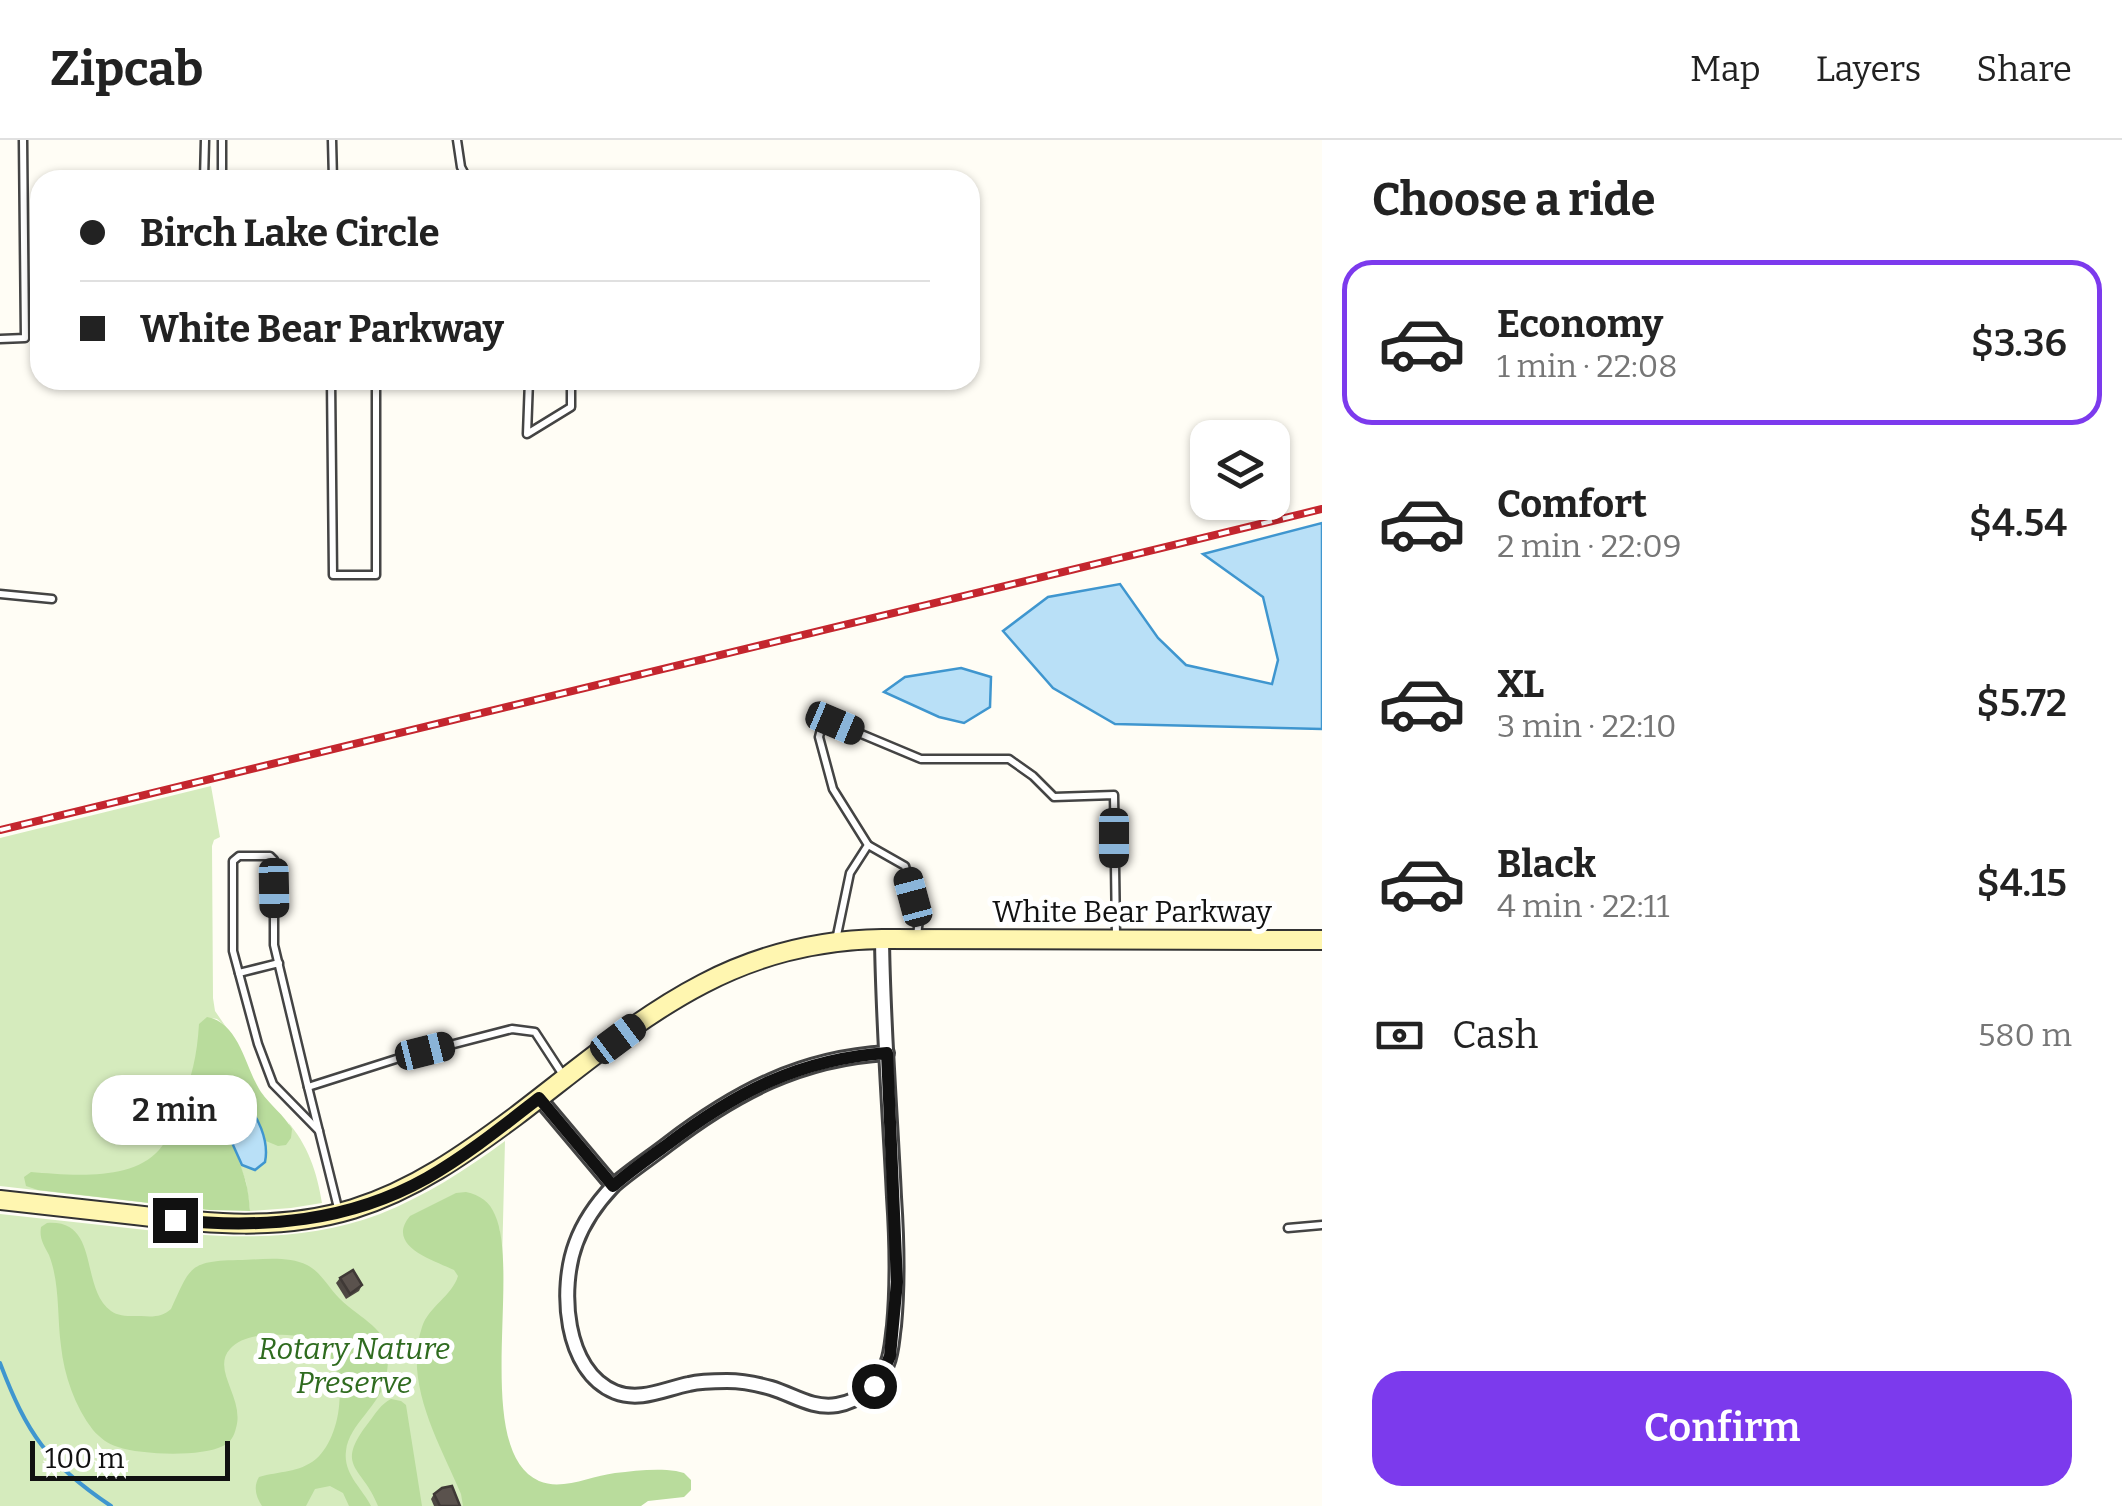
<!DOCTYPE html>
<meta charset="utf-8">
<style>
body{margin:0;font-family:Bitter,serif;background:#f6f6f6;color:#222;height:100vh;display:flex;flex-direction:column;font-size:38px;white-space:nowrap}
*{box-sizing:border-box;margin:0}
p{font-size:32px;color:#767676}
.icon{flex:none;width:55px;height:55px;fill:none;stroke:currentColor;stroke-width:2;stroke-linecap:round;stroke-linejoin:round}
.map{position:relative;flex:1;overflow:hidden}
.drawer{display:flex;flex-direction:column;background:#fff;width:800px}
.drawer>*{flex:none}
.hud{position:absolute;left:30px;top:30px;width:950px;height:220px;border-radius:30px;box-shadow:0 2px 8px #0004;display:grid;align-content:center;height:220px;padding:0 50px;background:#fff}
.fabs{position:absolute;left:1190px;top:280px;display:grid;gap:20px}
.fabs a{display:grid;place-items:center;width:100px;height:100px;border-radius:20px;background:#fff;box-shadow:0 2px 8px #0004;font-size:50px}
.scale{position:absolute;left:30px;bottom:25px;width:200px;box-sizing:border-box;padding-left:10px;border:5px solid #111;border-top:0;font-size:28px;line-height:35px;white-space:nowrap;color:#111;-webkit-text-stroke:8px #fff;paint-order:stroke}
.end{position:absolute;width:45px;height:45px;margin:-22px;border:12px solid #111;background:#fff;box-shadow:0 0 0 5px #fff}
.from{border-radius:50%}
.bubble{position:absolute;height:70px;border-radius:30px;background:#fff;box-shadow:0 2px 8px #0004;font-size:32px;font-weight:600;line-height:70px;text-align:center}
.car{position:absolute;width:30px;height:60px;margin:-30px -15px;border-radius:12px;box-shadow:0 0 8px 2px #0007;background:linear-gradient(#222 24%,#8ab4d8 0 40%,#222 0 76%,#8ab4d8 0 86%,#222 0)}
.hud b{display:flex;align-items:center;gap:35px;height:95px;font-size:38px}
.hud b+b{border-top:2px solid #e0e0e0}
.hud i{width:25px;height:25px;background:#222}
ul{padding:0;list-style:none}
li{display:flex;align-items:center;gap:30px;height:165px;margin:0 20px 15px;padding:0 30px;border:5px solid transparent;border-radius:30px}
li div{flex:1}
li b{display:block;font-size:38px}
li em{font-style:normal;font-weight:600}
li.selected{border-color:#7c3aed}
li>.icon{width:90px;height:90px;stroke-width:1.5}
h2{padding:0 50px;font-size:45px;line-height:120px}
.pay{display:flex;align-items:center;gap:25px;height:110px;padding:0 50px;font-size:38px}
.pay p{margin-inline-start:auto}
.primary-button{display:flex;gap:20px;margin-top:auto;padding:20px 50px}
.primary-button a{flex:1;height:115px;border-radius:30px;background:#7c3aed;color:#fff;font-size:40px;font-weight:600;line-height:115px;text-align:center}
header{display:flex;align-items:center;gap:60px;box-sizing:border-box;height:140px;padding:0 50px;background:#fff;border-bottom:2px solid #e0e0e0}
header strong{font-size:48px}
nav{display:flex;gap:55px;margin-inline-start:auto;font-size:35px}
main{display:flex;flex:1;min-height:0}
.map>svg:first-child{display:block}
.green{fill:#d5ebbd}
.forest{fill:#b9dc9c}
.water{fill:#b9e0f7;stroke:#3f96cf;stroke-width:2.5}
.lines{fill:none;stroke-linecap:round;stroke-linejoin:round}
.stream{stroke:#3f96cf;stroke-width:4}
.lane-casing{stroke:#444;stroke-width:11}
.street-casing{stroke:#444;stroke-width:18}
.secondary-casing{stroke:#333;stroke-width:22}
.lane{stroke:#fff;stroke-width:6}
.street{stroke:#fff;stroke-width:12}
.secondary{stroke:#fff6b0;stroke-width:18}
.rail-casing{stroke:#c4262e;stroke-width:8}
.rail{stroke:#fff;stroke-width:4;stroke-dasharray:11;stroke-linecap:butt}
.wall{fill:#4d4742}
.building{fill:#5a524d;stroke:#3f3936;stroke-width:2.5}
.route{stroke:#111;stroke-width:12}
.labels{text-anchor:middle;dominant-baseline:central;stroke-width:10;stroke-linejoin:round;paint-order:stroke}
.street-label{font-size:30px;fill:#111;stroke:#fff}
.park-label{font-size:30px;font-style:italic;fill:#2f6b1f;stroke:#fff}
</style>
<header>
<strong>Zipcab</strong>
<nav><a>Map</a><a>Layers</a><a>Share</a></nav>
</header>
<main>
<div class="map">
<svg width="1322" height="1366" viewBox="0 0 1322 1366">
<rect width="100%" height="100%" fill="#fffdf5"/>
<g class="green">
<path d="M211 646 220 697 214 700 212 706 213 858 215 871 226 887 217 879 211 878 210 1070 0 1046V698Z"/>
<path d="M287 981C308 1005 317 1032 322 1063L291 1068 250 1071 246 1042 238 1020 242 1025 266 1002 262 992 266 1001 290 984Z"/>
<path d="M505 1001 502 1122 499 1087V1366H0V1074C46 1079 92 1084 137 1089 220 1098 300 1104 380 1074 425 1056 466 1030 505 1001Z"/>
</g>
<g class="forest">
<path d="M207 877C240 883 245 928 261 952 270 965 284 975 292 989L291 998 286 1005 278 1006 266 1001 247 965 240 963 230 967C226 992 238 1015 245 1039 248 1049 249 1060 250 1071L210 1070 38 1050 26 1046 24 1037 31 1032C68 1035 131 1042 159 1010 169 999 173 981 179 968 192 938 197 916 199 884Z"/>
<path d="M466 1052C480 1055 490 1062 495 1075 521 1132 472 1311 539 1341 562 1351 591 1336 615 1333 634 1331 656 1328 676 1331L684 1333 691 1340V1350L684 1357 648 1361 641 1366H463L461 1354C440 1304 403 1243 422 1187 429 1166 452 1156 458 1136L454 1130C433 1120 385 1106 410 1076L456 1053Z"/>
<path d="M47 1083C101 1079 79 1148 111 1171 119 1177 132 1176 141 1176 153 1177 162 1177 171 1169 190 1128 188 1121 238 1120 258 1120 287 1115 307 1125 321 1132 328 1147 339 1158 366 1185 396 1188 386 1237 381 1266 349 1283 346 1311 343 1334 362 1348 371 1366H349L343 1353 330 1346 315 1349 306 1366H262C256 1357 253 1347 259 1337 279 1331 299 1333 316 1319 341 1297 348 1240 328 1213 318 1200 303 1196 287 1195 270 1194 243 1194 230 1209 211 1230 245 1258 236 1288 234 1296 231 1302 223 1306 202 1317 141 1315 118 1307 108 1304 100 1298 93 1290 75 1267 64 1235 61 1206 57 1176 60 1143 49 1115 44 1105 39 1099 41 1087Z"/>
<path d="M391 1259 401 1261 406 1265 422 1366H378C363 1326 333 1328 369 1282 376 1273 381 1264 391 1259Z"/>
</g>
<g class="water">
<path d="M1322 383V589L1115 584 1053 548 1003 491 1048 457 1120 444 1158 498 1186 525 1272 544 1278 520 1263 457 1203 414Z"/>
<path d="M961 528 991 537 990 567 964 583 939 577 884 552 905 537Z"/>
<path d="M240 963C259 971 269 1003 265 1022L255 1030 242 1025 233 1005 229 970 233 965Z"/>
</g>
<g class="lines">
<path class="stream" d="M0 1223C27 1294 47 1323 111 1366"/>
<g class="lane-casing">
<g id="lane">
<path d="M332 0 333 40"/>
<path d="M457 0 461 27 468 40"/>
<path d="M204 40 205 0"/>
<path d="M222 40V0"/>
<path d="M0 199 25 198 23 0"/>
<path d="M331 240 333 435H376V240"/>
<path d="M529 240 527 294 571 267V240"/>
<path d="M0 454 52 459"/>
<path d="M868 705 905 726 919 779 917 796"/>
<path d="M836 800 850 733 868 705 833 649 819 597 821 589 826 583H835L921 619H1009L1033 636 1054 657 1114 655 1116 795"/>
<path d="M239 833 279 823"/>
<path d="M308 947 274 805V720L270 716H239L233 721V811L258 904 273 944 319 991"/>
<path d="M339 1072 308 947 396 919 512 889 535 892 565 938"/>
<path d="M1288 1088 1322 1085"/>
</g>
</g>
<g class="street-casing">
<g id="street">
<path d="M539 958 613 1046C630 1031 650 1018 668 1004 736 952 801 918 887 913"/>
<path d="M613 1046C597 1063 584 1081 576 1103 559 1148 564 1231 615 1252 640 1262 664 1249 689 1244 701 1241 714 1241 727 1241 742 1241 757 1244 771 1248 794 1255 812 1269 837 1265 860 1261 879 1245 887 1224 892 1212 892 1199 894 1186 898 1143 897 1101 894 1057 890 971 883 885 882 799"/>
</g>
</g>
<g class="secondary-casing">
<path id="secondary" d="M0 1060C45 1065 90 1070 135 1075 209 1084 280 1091 353 1069 414 1050 465 1014 516 976 635 885 723 801 882 799L1322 800"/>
</g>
<use href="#lane" class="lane"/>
<use href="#street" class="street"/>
<use href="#secondary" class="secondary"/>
<g class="rail-casing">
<path id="rail" d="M0 690 1322 369"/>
</g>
<use href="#rail" class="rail"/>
</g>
<g class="wall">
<path d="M340 1138 362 1145 359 1151 346 1159 336 1143Z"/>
<path d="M434 1354 460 1366H434L431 1359Z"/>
</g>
<g class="building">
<path d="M353 1130 362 1145 350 1154 340 1138Z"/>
<path d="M452 1346 460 1366H440L434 1354 442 1348Z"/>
</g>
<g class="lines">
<path class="route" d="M175 1080C263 1089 349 1082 427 1038 467 1015 503 986 539 958L613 1046C630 1031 650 1017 668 1004 736 952 800 919 887 913L897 1142 890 1216 882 1235 874 1246"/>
</g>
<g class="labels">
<g class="street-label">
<text x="1132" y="772">White Bear Parkway</text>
</g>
<g class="park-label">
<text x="354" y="1209">Rotary Nature<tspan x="354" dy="34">Preserve</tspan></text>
</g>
</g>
</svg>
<div class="fabs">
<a><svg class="icon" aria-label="layers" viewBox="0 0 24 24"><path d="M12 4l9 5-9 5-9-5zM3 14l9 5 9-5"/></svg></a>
</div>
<div class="scale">100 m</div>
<i class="end from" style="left:874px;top:1246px"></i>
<i class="end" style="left:175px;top:1080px"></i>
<div class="bubble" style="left:92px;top:935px;width:165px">2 min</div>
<i class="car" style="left:835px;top:583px;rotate:113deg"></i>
<i class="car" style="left:1114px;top:698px;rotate:180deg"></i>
<i class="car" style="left:274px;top:748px;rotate:179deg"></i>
<i class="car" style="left:913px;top:757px;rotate:345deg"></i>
<i class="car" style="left:618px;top:899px;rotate:53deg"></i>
<i class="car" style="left:425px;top:911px;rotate:76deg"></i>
<div class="hud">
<b><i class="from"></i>Birch Lake Circle</b>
<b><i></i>White Bear Parkway</b>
</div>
</div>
<section class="drawer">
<h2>Choose a ride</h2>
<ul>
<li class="selected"><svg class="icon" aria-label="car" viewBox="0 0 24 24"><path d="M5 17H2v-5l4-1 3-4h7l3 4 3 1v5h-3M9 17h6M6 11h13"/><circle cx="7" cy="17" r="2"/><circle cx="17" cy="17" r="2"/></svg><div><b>Economy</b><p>1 min · 22:08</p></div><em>$3.36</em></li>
<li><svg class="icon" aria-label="car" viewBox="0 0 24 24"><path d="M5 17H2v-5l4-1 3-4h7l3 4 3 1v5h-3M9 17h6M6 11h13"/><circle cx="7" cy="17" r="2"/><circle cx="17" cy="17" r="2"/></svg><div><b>Comfort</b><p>2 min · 22:09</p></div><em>$4.54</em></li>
<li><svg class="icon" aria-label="car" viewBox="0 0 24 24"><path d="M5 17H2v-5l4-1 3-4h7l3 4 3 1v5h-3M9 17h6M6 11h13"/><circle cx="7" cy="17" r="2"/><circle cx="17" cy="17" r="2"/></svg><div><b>XL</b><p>3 min · 22:10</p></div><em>$5.72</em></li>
<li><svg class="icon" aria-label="car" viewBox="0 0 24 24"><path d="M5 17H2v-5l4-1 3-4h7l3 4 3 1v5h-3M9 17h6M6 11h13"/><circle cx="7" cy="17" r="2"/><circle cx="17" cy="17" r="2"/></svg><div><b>Black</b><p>4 min · 22:11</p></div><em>$4.15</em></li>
</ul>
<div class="pay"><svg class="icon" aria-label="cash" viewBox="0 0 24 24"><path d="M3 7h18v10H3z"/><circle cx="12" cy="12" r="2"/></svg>Cash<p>580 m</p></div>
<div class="primary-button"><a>Confirm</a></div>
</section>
</main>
